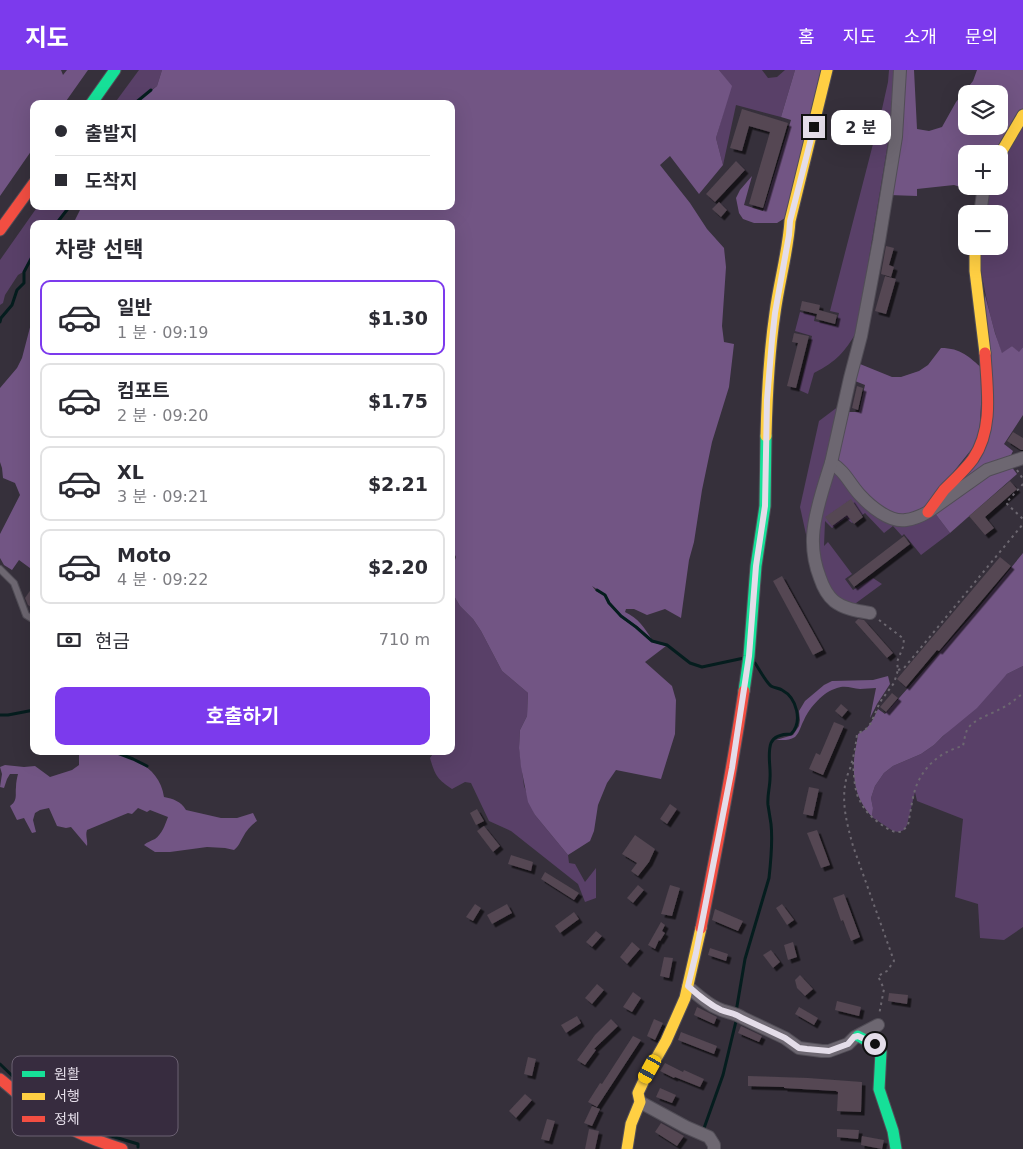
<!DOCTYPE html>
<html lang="ko">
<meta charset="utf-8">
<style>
body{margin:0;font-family:"DejaVu Sans","Noto Sans KR",sans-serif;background:#f7f7f7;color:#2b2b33;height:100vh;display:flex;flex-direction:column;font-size:19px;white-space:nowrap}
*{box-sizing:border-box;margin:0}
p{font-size:16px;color:#7c7c81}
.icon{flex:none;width:28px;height:28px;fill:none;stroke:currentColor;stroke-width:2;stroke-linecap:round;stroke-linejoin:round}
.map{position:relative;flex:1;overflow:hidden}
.panel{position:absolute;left:30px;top:150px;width:425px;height:535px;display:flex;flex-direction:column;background:#fff;border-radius:10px;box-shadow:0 5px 20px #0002}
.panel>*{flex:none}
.hud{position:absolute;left:30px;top:30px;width:425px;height:110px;border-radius:10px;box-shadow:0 5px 20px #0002;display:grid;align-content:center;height:110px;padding:0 25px;background:#fff}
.controls{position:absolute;left:958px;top:15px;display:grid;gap:10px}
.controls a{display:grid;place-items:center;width:50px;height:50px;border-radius:10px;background:#fff;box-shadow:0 5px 20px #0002;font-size:25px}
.end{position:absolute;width:22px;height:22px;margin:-11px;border:6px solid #e4dde9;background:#111;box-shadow:0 0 0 2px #111}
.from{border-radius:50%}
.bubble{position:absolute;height:35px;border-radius:10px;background:#fff;box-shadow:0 5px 20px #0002;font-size:16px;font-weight:700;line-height:35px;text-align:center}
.car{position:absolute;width:15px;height:30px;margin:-15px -8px;border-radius:6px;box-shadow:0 0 4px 1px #0007;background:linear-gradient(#f5c518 24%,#345 0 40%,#f5c518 0 76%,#345 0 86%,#f5c518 0)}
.hud b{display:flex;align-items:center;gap:18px;height:48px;font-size:19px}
.hud b+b{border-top:1px solid #e1e1e2}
.hud i{width:12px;height:12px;background:#2b2b33}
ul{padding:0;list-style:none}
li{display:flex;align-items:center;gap:15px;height:75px;margin:0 10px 8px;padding:0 15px;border:2px solid #e1e1e2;border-radius:10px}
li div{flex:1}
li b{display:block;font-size:19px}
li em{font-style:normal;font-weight:700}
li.active{border-color:#7c3aed}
li>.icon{width:45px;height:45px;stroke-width:1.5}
h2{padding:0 25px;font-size:22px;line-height:60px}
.pay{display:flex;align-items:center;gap:12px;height:55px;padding:0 25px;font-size:19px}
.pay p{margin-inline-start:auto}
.cta{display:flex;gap:10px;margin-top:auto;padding:10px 25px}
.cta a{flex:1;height:58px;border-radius:10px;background:#7c3aed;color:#fff;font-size:20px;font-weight:700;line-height:58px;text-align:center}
header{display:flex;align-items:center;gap:30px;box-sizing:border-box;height:70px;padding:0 25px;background:#7c3aed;color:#fff}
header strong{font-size:24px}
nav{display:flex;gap:28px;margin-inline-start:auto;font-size:18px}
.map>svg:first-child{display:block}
.green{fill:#594068}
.forest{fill:#725584;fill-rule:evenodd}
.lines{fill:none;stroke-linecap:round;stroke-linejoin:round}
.stream{stroke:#051d1e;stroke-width:3}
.building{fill:#544752;filter:url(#shadow)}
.lane-casing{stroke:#514d56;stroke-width:8}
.street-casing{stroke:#514d56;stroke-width:14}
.fast-casing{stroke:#514d56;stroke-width:13}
.slow-casing{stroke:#514d56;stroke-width:13}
.jam-casing{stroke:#514d56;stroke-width:13}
.path{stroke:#6c6770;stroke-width:2;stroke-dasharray:2.5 4;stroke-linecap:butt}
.lane{stroke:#6d6771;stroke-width:6}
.street{stroke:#6d6771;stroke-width:12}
.fast{stroke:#16e098;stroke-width:11}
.slow{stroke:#ffcf43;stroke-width:11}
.jam{stroke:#f24e42;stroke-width:11}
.route{stroke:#e4dde9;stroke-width:6}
.key{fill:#372c3f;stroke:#6b6172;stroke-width:1}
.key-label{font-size:14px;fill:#e4dde9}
</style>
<header>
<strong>지도</strong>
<nav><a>홈</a><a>지도</a><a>소개</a><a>문의</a></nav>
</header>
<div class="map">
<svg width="1023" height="1079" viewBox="0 0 1023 1079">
<defs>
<filter id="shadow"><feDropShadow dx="3.5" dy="3.5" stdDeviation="0" flood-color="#0009"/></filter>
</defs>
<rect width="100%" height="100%" fill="#36303b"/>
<g class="green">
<path d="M139 0H162L157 16 132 34H114Z"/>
<path d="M719 0H762L768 8 777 7 785 0H795L781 47 736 35 723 95 716 68 731 16Z"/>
<path d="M889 0H895L894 36 857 261C844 283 837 291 814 303L808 324 799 320 812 266 795 261 800 242 815 246 814 251 836 256 839 243 830 241 882 39 888 12Z"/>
<path d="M1023 50V277L1019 283 1012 276 1002 284C989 247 983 214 977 176H999V144H982L985 116H999V89Z"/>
<path d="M38 136H68L55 154H34V181L23 202 18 205 5 225 3 233 0 235V190Z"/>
<path d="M839 336 809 478 800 437 819 351Z"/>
<path d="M835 402 934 442 950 463 921 485 904 464 902 466 893 456 884 463 865 443 852 453 846 448 832 458 825 451 824 476 828 472 852 504 845 509 853 520 873 508 882 514 852 536 841 531 826 514 815 464 829 413Z"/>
<path d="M451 521 460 536 473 549 481 561 502 601 528 623 527 646 520 660 519 678 524 716 535 745 568 785 569 793 575 794 585 812 596 798V828L585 832 578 814 511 761 489 751 471 713 465 712 452 719C437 709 435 705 430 688L435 681H451Z"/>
<path d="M1023 596V857L1004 870 980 868 978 834 955 827 963 749 917 731 915 722 907 755 904 760 899 762 893 761 872 747 873 738 871 728 875 716 884 703 893 696 921 684 934 675 1007 604Z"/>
</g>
<g class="forest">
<path d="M0 0H61L63 5 67 0H88L64 34H34V77L0 126Z"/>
<path d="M162 0H719L732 16 716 68 723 95 699 124 670 86 660 95 690 133 707 159 724 178 726 197 722 256 724 272 734 274 729 317 712 372 702 420 694 472 689 490 681 548 665 539 647 545 634 539H626L625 542C638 548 645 558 652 570L637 556 622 546 610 532 606 525 592 516 596 521 605 526 609 533 620 547 636 558 652 572 666 576 645 592 672 616 676 630 675 664 661 709 616 700 607 713 598 735 594 761 590 771 568 785 535 745 528 732 521 697 519 678 520 660 527 646 528 623 502 601 481 561 473 549 460 536 451 521V502L456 487 451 477V154H73L82 136H451V34H135L157 16Z"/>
<path d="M795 0H823L785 148 777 153H754L743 149 739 143 736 128 740 120 752 106 744 135 763 141 791 50 781 47Z"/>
<path d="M903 0H914L917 59 929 61 942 57 956 32 973 11 977 0H1023V40L997 84H966V116H982L980 123 954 115 917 119V126L889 125ZM966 24H999V56H966Z"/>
<path d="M985 225 995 263 1002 283 1012 276 1019 282 1023 277V345L1004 374 1013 381 1007 393 943 424 983 376Z"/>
<path d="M34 242V501L19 490 12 500 4 495 0 488V464L20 425 15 413 3 408 2 398 0 392V318L17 298 22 288Z"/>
<path d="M941 278C961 278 969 287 983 299L979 370 926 436 914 444H895L873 432 838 389 849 342H859L865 315 855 311 860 294 892 307H901L919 301 928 295Z"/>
<path d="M1011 396 1017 404 950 463 934 442 990 403Z"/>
<path d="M1023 483V596L1007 604 977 638 943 666 934 675 921 684 893 696 884 703 875 716 871 728 873 738 872 747C857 731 853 714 854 692 854 684 857 673 858 664 870 658 872 651 878 639L885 644 975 542Z"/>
<path d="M888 606 890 614 877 634 870 648 876 618C871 618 865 619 860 619 852 618 845 615 837 618 823 622 810 637 804 650 801 655 800 662 795 667 789 671 783 670 776 670L793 665 799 656 800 650 799 641 805 631 824 615 832 611 873 610Z"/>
<path d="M79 681C89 681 100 680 110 682 135 687 160 699 164 727 173 729 181 731 186 740L221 748H237L253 743 257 751C251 755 246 761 243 767 240 772 239 776 234 780L225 778 207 777 170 782H155L144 775C147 772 151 771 155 769 162 764 165 755 168 747L150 740 147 742 138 738 132 744 128 743 87 760C85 766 88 770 87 776L71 757 66 758 57 756 49 738 40 740 35 743 33 750 36 762 32 763 24 748 17 750 10 736C18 730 15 725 16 717 16 712 17 708 18 704H10L7 709 4 718 0 717 2 704 0 697 5 695 24 697 35 696 50 707 72 700 79 695Z"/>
</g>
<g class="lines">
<g class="stream">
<path d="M134 34 151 20"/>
<path d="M56 154 70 136"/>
<path d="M0 252 1 248 12 235 17 220 24 213V202L34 183"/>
<path d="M597 520 605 525 609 533 621 546 636 557 652 571 667 575 690 593 702 597 744 588"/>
<path d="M0 645H8L34 640"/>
<path d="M112 681 133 689 147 696"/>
<path d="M736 942 745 889 769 808C771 790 773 772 771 754 770 748 769 741 768 735 767 726 770 717 770 708 771 697 767 684 771 673 774 666 783 664 791 664 803 652 797 628 782 620 779 618 774 618 771 616 766 612 759 599 755 593"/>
<path d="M0 994 26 1019 43 1032 55 1039 64 1040 77 1045 108 1065 138 1074V1077"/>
<path d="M703 1061 723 1005 737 947"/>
</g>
</g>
<g class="building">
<path d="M742 39 788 53 763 138 749 134 770 62 749 56 742 81 730 78Z"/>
<path d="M736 91 745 100 715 132 706 124Z"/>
<path d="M719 132 727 140 721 147 712 139Z"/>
<path d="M886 176 894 178 889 195 894 197 891 207 881 204Z"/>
<path d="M885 206 896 209 886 244 875 241Z"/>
<path d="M802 231 820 235 819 240 837 245 835 254 816 249 817 244 800 240Z"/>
<path d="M794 263 809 266 796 318 787 316 798 273 792 272Z"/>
<path d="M857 316 863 318 858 340 852 338Z"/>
<path d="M1013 362 1023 368V380H1021L1007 371Z"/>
<path d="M1010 411 1017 419 985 447 994 458 985 465 969 446Z"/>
<path d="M851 429 863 447 854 454 847 445 832 456 825 447Z"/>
<path d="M904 466 910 474 854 517 848 509Z"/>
<path d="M1000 487 1011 496 939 581 937 580 906 617 897 609Z"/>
<path d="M782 506 823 580 813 585 773 511Z"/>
<path d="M34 515V532L31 537 28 535 25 528Z"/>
<path d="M858 549 864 550 893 583 887 588 855 552Z"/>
<path d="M892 623 898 628 886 642 880 637Z"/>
<path d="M841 634 848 640 842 647 835 641Z"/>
<path d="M834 652 844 656 823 705 809 699 816 683 820 685Z"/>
<path d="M809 717 819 719 813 746 803 744Z"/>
<path d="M670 734 677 739 667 754 660 749Z"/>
<path d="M477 739 484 751 476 755 470 743Z"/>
<path d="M484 756 500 776 493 782 477 761Z"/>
<path d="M817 760 830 795 821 798 807 763Z"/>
<path d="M635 765 655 779 649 792 638 806 631 801 637 793 622 784Z"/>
<path d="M511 785 533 792 531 801 508 794Z"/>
<path d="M545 802 579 823 574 830 541 809Z"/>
<path d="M638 815 644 820 633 833 627 828Z"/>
<path d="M670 815 680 818 672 846 661 844Z"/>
<path d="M844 824 860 867 851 871 843 850 841 851 833 828Z"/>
<path d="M475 834 481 838 473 851 466 847Z"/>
<path d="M507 834 512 843 492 854 487 845Z"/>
<path d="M782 834 794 850 787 855 776 838Z"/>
<path d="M715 839 743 851 738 861 712 850Z"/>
<path d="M574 842 579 849 560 863 555 856Z"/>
<path d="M661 852 665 855 662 861 665 863 660 871 659 870 655 879 648 875Z"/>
<path d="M596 861 602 866 592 877 586 872Z"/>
<path d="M632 872 640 879 627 894 620 887Z"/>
<path d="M793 872 797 887 788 890 784 875Z"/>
<path d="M710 878 728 884 726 891 708 885Z"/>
<path d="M771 880 780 892 773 898 763 885Z"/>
<path d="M664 887 673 888 669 908 660 906Z"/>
<path d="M800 905 813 919 805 926 797 918 795 910Z"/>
<path d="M597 914 604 920 592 934 585 928Z"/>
<path d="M633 922 641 928 632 942 623 937Z"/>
<path d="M889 923 908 925 907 934 888 931Z"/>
<path d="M837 931 861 937 859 946 835 940Z"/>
<path d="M697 937 717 947 714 954 694 945Z"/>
<path d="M799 937 818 948 814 955 795 944Z"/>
<path d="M577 946 581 953 566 963 561 955Z"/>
<path d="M611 949 618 956 594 979 596 980 585 995 577 990 595 965Z"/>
<path d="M654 949 663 953 655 970 647 966Z"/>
<path d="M741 956 762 966 759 972 738 963Z"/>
<path d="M681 962 717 976 714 984 678 970Z"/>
<path d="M633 966 641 970 597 1037 588 1032 600 1013 602 1014Z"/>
<path d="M528 987 536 989 532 1006 524 1004Z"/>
<path d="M665 993 683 1002 684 1000 704 1009 700 1017 675 1007 674 1008 660 1001Z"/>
<path d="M748 1006 808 1008 862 1012 861 1042 837 1041 838 1022 836 1021 784 1018V1017L748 1016Z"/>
<path d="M660 1018 676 1025 672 1033 656 1027Z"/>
<path d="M525 1024 532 1030 516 1048 509 1041Z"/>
<path d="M592 1036 600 1039 592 1056 584 1053Z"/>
<path d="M547 1049 555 1051 549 1071 541 1069Z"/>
<path d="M661 1053 684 1066 677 1076 655 1062Z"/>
<path d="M589 1059 599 1061 595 1079H585Z"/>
<path d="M837 1059 859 1060 858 1069 837 1067Z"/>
<path d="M862 1066 884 1070 882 1079 861 1075Z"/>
</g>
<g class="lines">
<g class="lane-casing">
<path id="lane" d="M0 499 14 513 26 545 34 550"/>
</g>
<g class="street-casing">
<g id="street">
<path d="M980 144 984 116"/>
<path d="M831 393C845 401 849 413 860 425 870 436 890 453 906 450 914 449 921 446 928 442L987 400 1023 388"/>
<path d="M870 543C858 541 844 539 834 531 827 525 823 517 820 508 808 477 813 453 822 422 825 412 828 402 831 393L850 308 861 266 879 171 896 67 900 0"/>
<path d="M688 917C697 924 706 933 717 938 726 943 734 942 743 948L785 968 799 978 822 981H829L848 974 855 967 878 955"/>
<path d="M640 1032 686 1057 709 1067 714 1075V1079"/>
</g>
</g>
<g class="fast-casing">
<g id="fast">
<path d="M91 34 115 0"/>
<path d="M744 621 749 586 756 496 765 436 766 366"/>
<path d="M858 966 879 977 881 982 879 1019 893 1061 896 1079"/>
</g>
</g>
<g class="slow-casing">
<g id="slow">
<path d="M999 86 1023 45"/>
<path d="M975 176V201L985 283"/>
<path d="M766 366C767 325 769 283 775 243 779 212 788 182 790 151L827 0"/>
<path d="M627 1079 631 1054 640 1032 638 1023 645 1008 666 971 685 928 701 858"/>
</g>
</g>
<g class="jam-casing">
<g id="jam">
<path d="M0 160 34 113"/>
<path d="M928 442C933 435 939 427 944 420 954 410 965 400 973 389 994 358 987 319 985 283"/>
<path d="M701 858C717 779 732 700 744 621"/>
<path d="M0 1009C10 1017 20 1026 30 1034 58 1055 89 1069 122 1079"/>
</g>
</g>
<g class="path">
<path d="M1017 400 1023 409"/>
<path d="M1023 414 1006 433 1023 449"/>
<path d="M879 550 904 569 903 577 897 592 898 600 894 613 880 632 871 653 866 659 857 664C856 675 854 685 851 695 850 700 847 705 846 710 841 733 847 754 853 776L894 891 887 901 878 906 884 919 879 945"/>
<path d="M898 600 904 598 1023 454"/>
<path d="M853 692C854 704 854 716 858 727 860 731 862 735 864 738 868 745 890 764 899 762 903 762 905 758 908 755 911 741 912 725 918 712 927 693 943 681 963 676 964 671 965 665 967 660 973 649 990 645 1000 639 1009 635 1016 629 1023 623"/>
</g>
<use href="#lane" class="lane"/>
<use href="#street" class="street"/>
<use href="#fast" class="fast"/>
<use href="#slow" class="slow"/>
<use href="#jam" class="jam"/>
</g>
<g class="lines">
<path class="route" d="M814 57 790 151 789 165 775 243 772 270 767 330 765 436 756 496 749 586 732 698 696 883 688 916C698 925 708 934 721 940 729 943 735 943 742 948L785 968 799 978 807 979 829 981 848 974 854 967 858 966 875 974"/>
</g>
<rect x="12" y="986" width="166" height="80" rx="8" class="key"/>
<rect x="22" y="1001" width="23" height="6" fill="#16e098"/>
<rect x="22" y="1023" width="23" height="7" fill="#ffcf43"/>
<rect x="22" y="1046" width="23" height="6" fill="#f24e42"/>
<g class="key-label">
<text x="54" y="1009">원활</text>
<text x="54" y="1031">서행</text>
<text x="54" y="1054">정체</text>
</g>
</svg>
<div class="controls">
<a><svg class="icon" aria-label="layers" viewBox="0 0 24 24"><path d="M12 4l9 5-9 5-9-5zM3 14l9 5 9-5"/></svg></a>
<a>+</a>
<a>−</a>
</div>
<i class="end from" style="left:875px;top:974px"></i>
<i class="end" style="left:814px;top:57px"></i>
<div class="bubble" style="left:831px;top:40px;width:60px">2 분</div>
<i class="car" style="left:650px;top:999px;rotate:209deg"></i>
<div class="hud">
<b><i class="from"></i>출발지</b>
<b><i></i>도착지</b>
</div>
<section class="panel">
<h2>차량 선택</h2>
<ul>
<li class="active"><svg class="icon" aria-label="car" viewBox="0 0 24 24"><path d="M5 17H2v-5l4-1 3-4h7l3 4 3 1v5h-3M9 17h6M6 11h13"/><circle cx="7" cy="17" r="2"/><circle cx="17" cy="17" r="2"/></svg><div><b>일반</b><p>1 분 · 09:19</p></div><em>$1.30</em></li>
<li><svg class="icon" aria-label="car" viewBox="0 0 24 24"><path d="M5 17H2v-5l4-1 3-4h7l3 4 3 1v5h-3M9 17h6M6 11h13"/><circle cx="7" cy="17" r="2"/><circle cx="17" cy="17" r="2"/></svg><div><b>컴포트</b><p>2 분 · 09:20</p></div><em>$1.75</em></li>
<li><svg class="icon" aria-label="car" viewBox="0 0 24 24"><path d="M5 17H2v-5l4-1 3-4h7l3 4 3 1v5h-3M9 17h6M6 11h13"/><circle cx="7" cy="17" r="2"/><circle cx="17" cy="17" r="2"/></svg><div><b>XL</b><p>3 분 · 09:21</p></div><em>$2.21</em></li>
<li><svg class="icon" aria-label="car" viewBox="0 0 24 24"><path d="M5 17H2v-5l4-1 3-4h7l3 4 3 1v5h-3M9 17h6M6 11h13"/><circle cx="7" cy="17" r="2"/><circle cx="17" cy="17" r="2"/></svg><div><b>Moto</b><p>4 분 · 09:22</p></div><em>$2.20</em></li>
</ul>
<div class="pay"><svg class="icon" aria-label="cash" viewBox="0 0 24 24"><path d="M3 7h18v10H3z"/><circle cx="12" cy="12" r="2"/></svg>현금<p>710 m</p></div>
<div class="cta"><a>호출하기</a></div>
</section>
</div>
